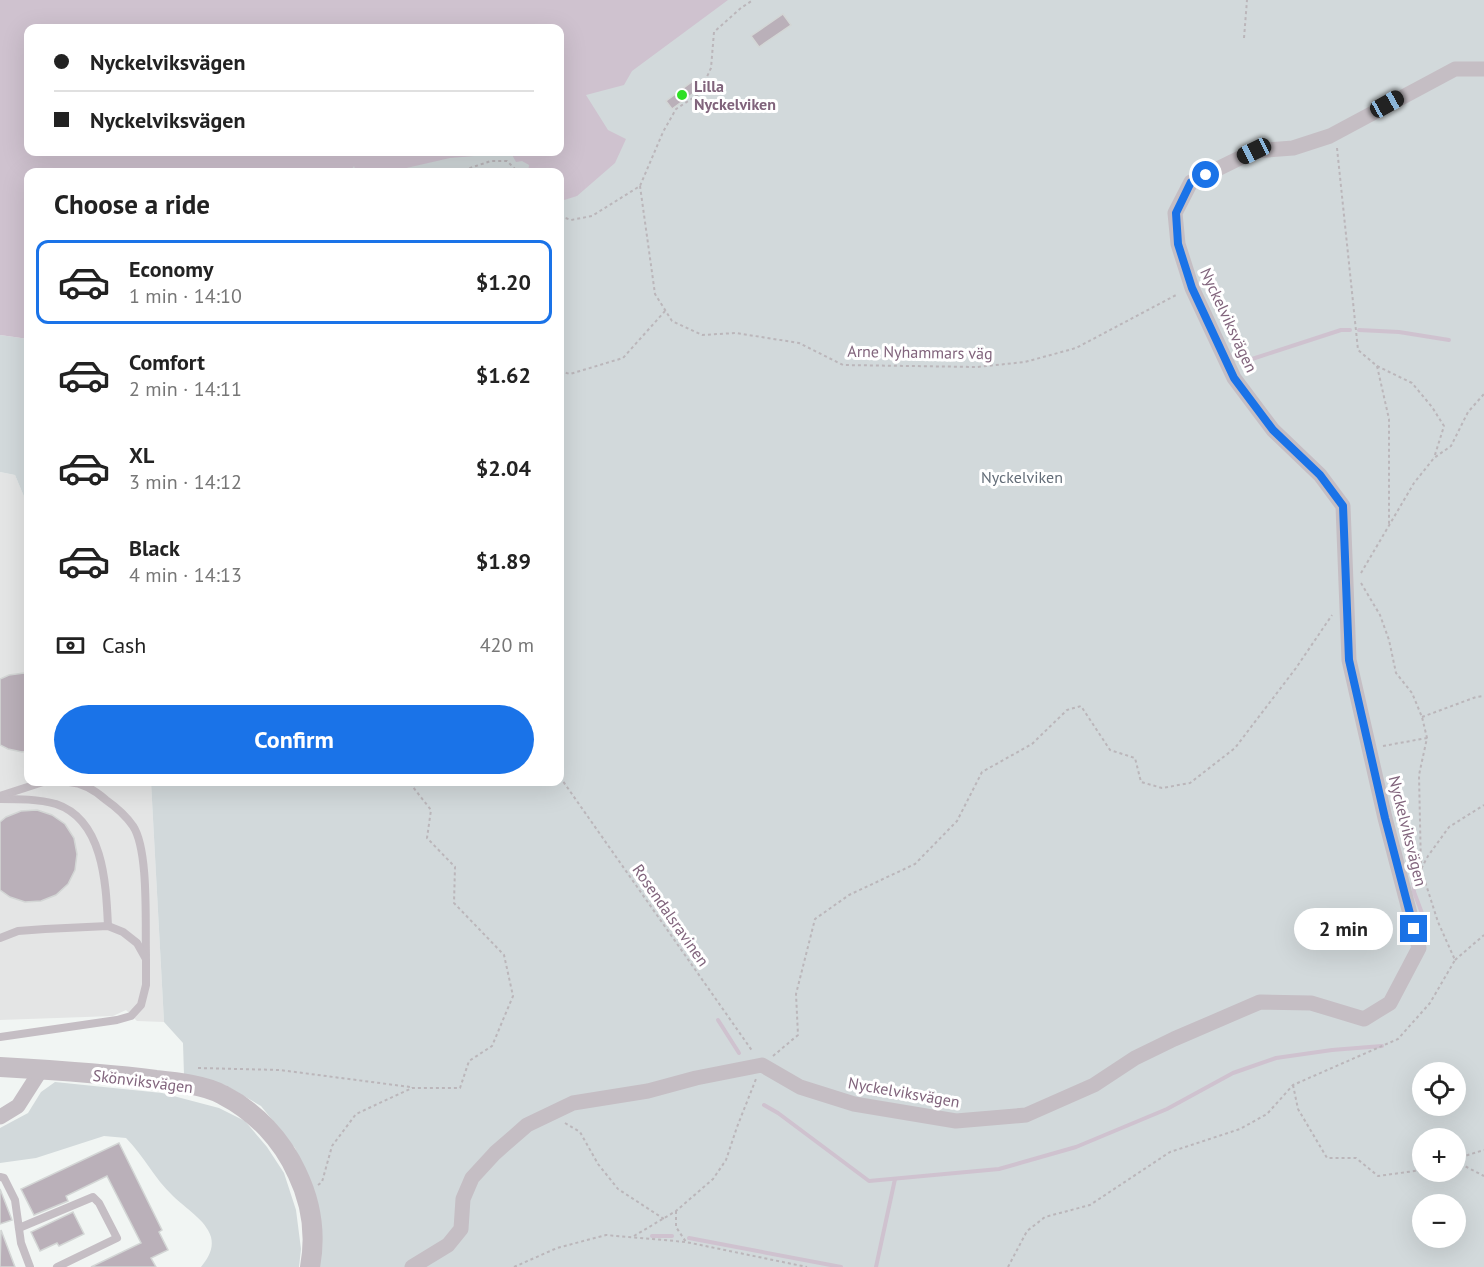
<!DOCTYPE html>
<meta charset="utf-8">
<style>
body{margin:0;font-family:"PT Sans",sans-serif;background:#f6f6f6;color:#222;height:100vh;display:flex;flex-direction:column;font-size:22px;white-space:nowrap}
*{box-sizing:border-box;margin:0}
p{font-size:20px;color:#767676}
.icon{flex:none;width:33px;height:33px;fill:none;stroke:currentColor;stroke-width:2;stroke-linecap:round;stroke-linejoin:round}
.map{position:relative;flex:1;overflow:hidden}
.details{position:absolute;left:24px;top:168px;width:540px;height:618px;display:flex;flex-direction:column;background:#fff;border-radius:12px;box-shadow:0 6px 24px #0002}
.details>*{flex:none}
.hud{position:absolute;left:24px;top:24px;width:540px;height:132px;border-radius:12px;box-shadow:0 6px 24px #0002;display:grid;align-content:center;height:132px;padding:0 30px;background:#fff}
.buttons{position:absolute;left:1412px;top:1062px;display:grid;gap:12px}
.buttons a{display:grid;place-items:center;width:54px;height:54px;border-radius:50%;background:#fff;box-shadow:0 6px 24px #0002;font-size:30px}
.end{position:absolute;width:27px;height:27px;margin:-14px;border:8px solid #1a73e8;background:#fff;box-shadow:0 0 0 3px #fff}
.from{border-radius:50%}
.bubble{position:absolute;height:42px;border-radius:21px;background:#fff;box-shadow:0 6px 24px #0002;font-size:20px;font-weight:700;line-height:42px;text-align:center}
.car{position:absolute;width:18px;height:36px;margin:-18px -9px;border-radius:8px;box-shadow:0 0 4px 2px #0007;background:linear-gradient(#222 24%,#8ab4d8 0 40%,#222 0 76%,#8ab4d8 0 86%,#222 0)}
.hud b{display:flex;align-items:center;gap:21px;height:57px;font-size:22px}
.hud b+b{border-top:2px solid #e0e0e0}
.hud i{width:15px;height:15px;background:#222}
ul{padding:0;list-style:none}
li{display:flex;align-items:center;gap:18px;height:84px;margin:0 12px 9px;padding:0 18px;border:3px solid transparent;border-radius:12px}
li div{flex:1}
li b{display:block;font-size:22px}
li em{font-style:normal;font-weight:700}
li.on{border-color:#1a73e8}
li>.icon{width:54px;height:54px;stroke-width:1.5}
h2{padding:0 30px;font-size:27px;line-height:72px}
.pay{display:flex;align-items:center;gap:15px;height:66px;padding:0 30px;font-size:22px}
.pay p{margin-inline-start:auto}
.button{display:flex;gap:12px;margin-top:auto;padding:12px 30px}
.button a{flex:1;height:69px;border-radius:36px;background:#1a73e8;color:#fff;font-size:24px;font-weight:700;line-height:69px;text-align:center}
.map>svg:first-child{display:block}
.built{fill:#e4e5e5}
.green{fill:#d2d9db;fill-rule:evenodd}
.water{fill:#cfc2cf;fill-rule:evenodd}
.lines{fill:none;stroke-linecap:round;stroke-linejoin:round}
.stream{stroke:#cfc2cf;stroke-width:4}
.building{fill:#bab0b9;stroke:#d3d6d5;stroke-width:1.5}
.path{stroke:#bbb6ba;stroke-width:2;stroke-dasharray:3 3;stroke-linecap:butt}
.service{stroke:#c5bec4;stroke-width:8}
.minor{stroke:#c5bec4;stroke-width:15}
.tertiary{stroke:#c5bec4;stroke-width:20}
.route{stroke:#1a73e8;stroke-width:8}
.poi-dot{fill:#30df26;stroke:#fff;stroke-width:2}
.labels{text-anchor:middle;dominant-baseline:central;stroke-width:6;stroke-linejoin:round;paint-order:stroke}
.poi-label{font-size:16px;font-weight:bold;fill:#81647c;stroke:#fff;text-anchor:start}
.street-label{font-size:16px;fill:#81647c;stroke:#fff}
.park-label{font-size:16px;fill:#636d78;stroke:#fff}
</style>
<div class="map">
<svg width="1484" height="1267" viewBox="0 0 1484 1267">
<rect width="100%" height="100%" fill="#f1f5f3"/>
<path class="built" d="M0 472 15 475 28 506V782H151L164 1022 137 1021 126 1010 113 1016 0 1020Z"/>
<g class="green">
<path d="M130 0H1484V1267H315L319 1216 295 1148 261 1106 225 1085 184 1075 183 1043 164 1022 151 782H560V172H138L137 152H560V28ZM1422 1072H1455V1106H1422ZM1422 1138H1455V1172H1422ZM1422 1204H1455V1238H1422Z"/>
<path d="M0 335 28 339V506L15 475 0 472Z"/>
<path d="M55 1082 162 1093 219 1108 245 1121 267 1147 284 1173 296 1210 301 1249 299 1267H201C208 1258 214 1249 211 1237 206 1220 185 1208 173 1196 154 1178 144 1156 126 1138L104 1136 36 1158 0 1163V1128L28 1113 41 1092Z"/>
</g>
<path class="water" d="M0 0H728L632 71 624 85 586 95 608 130 626 139 615 163 577 196 561 201H560V172H528L529 165 522 161 516 162 511 153 450 158 389 172H356L354 166 350 172H28V339L0 335ZM28 28H560V152H28Z"/>
<g class="lines">
<g class="stream">
<path d="M1359 330 1399 332 1449 340"/>
<path d="M1252 359 1341 330H1350"/>
<path d="M1407 835 1412 860 1414 892 1426 924"/>
<path d="M718 1020 739 1053"/>
<path d="M764 1105 778 1113 869 1181 999 1169 1076 1147 1167 1109 1233 1073 1276 1058 1332 1050 1382 1046"/>
<path d="M652 1236H672"/>
<path d="M689 1238 841 1267"/>
<path d="M876 1267 895 1179"/>
</g>
</g>
<g class="building">
<path d="M783 14 791 25 759 47 751 36Z"/>
<path d="M693 81 699 89 672 109 666 101Z"/>
<path d="M24 673 28 674V751L22 752 8 749 0 745V679L9 675Z"/>
<path d="M37 810 52 815 65 824 74 838 77 854 75 870 68 884 56 895 41 901 25 902 10 897 0 890V822L6 817 21 811Z"/>
<path d="M119 1143 162 1230 159 1232 168 1250 151 1258 156 1267H91L141 1243 107 1176 66 1196 68 1201 34 1215 21 1189Z"/>
<path d="M0 1189 12 1220 0 1224Z"/>
<path d="M73 1212 84 1234 59 1246 57 1243 40 1251 31 1232Z"/>
<path d="M1 1230 15 1267H0Z"/>
</g>
<g class="lines">
<g class="path">
<path d="M1244 38 1247 0"/>
<path d="M1337 148 1358 350 1377 366 1389 419V524"/>
<path d="M458 172 491 161H507L518 172"/>
<path d="M640 186 655 294 672 321 702 335 736 333 799 343 843 365 977 367 1025 362 1076 348 1178 294"/>
<path d="M560 216 571 220 592 216 640 186 663 132 676 109 699 94 711 68 714 32 741 8 753 0"/>
<path d="M1377 366 1412 383 1432 407 1444 426 1434 458"/>
<path d="M560 371 570 374 623 358 665 311"/>
<path d="M1361 573 1414 483 1434 458 1451 446 1468 412 1484 394"/>
<path d="M1361 583 1380 615 1389 640 1396 673 1412 693 1422 717 1427 738 1419 775 1421 869 1413 871"/>
<path d="M1422 717 1476 697 1484 696"/>
<path d="M1383 746 1427 738"/>
<path d="M560 777 753 1052"/>
<path d="M1455 960 1484 935"/>
<path d="M773 1056 798 1035 796 994 815 919 849 895 915 864 957 821 982 772 1032 744 1067 710 1081 706 1110 750 1135 758 1141 782 1162 788 1190 783 1235 748 1296 668 1332 615"/>
<path d="M198 1068 280 1070 410 1087"/>
<path d="M1293 1085 1298 1109 1327 1158H1356L1378 1176 1422 1170"/>
<path d="M565 1123 580 1132 598 1164 618 1189 664 1219"/>
<path d="M1455 1159 1484 1150"/>
<path d="M1455 1161 1484 1176"/>
<path d="M318 1185 322 1182 332 1146 356 1114 412 1088H460L469 1061 492 1046 513 996 504 955 454 903 455 867 427 838 431 810 409 782"/>
<path d="M676 1211V1227L686 1242"/>
<path d="M634 1236 676 1211 713 1179 726 1160 737 1127 756 1079"/>
<path d="M514 1267 557 1248 606 1235 686 1242 807 1267"/>
<path d="M1008 1267 1027 1231 1045 1217 1090 1205 1170 1152 1240 1129 1267 1114 1293 1085 1398 1039 1430 1003 1455 960 1438 922 1421 869 1428 856 1449 827 1484 805"/>
</g>
<g class="service">
<path d="M69 782C82 783 96 791 106 800 116 807 126 816 133 826 149 850 145 924 146 956"/>
<path d="M0 796 43 782"/>
<path d="M0 799C19 799 38 799 56 804 104 820 106 885 108 926"/>
<path d="M0 938 18 931 45 929 108 926 123 932 137 943 146 959V985L141 1005 131 1016 117 1020 0 1037"/>
<path d="M0 1177 4 1178 15 1200 21 1243 30 1267"/>
<path d="M19 1228 93 1197 99 1203 117 1238 57 1267"/>
</g>
<g class="minor">
<path d="M0 1117 18 1106 41 1070"/>
<path d="M412 1267 448 1245 461 1229 463 1199 472 1178 495 1153 527 1125 573 1103 648 1091 696 1078 762 1065 800 1087 854 1104 956 1121 1026 1115 1094 1085 1135 1058 1174 1039 1260 1002 1311 1003 1364 1019 1390 1003 1419 948 1385 818 1349 660 1343 506 1320 475 1273 430 1234 378 1192 288 1178 244 1175 213 1191 182 1254 151 1293 148 1330 136 1455 69H1484"/>
</g>
<path class="tertiary" d="M0 1067C52 1070 104 1073 156 1080 176 1082 205 1085 223 1095 256 1112 282 1140 297 1173 311 1202 316 1235 310 1267"/>
</g>
<g class="lines">
<path class="route" d="M1206 175 1191 182 1176 213 1178 244 1192 288 1234 378 1273 430 1320 475 1343 506 1349 660 1385 818 1414 929"/>
</g>
<circle class="poi-dot" cx="682" cy="95" r="6"/>
<g class="labels">
<g class="poi-label">
<text x="694" y="86">Lilla<tspan x="694" dy="18">Nyckelviken</tspan></text>
</g>
<g class="street-label">
<text transform="translate(1229 320) rotate(65)">Nyckelviksvägen</text>
<text transform="translate(920 352) rotate(1)">Arne Nyhammars väg</text>
<text transform="translate(1408 831) rotate(76)">Nyckelviksvägen</text>
<text transform="translate(671 915) rotate(55)">Rosendalsravinen</text>
<text transform="translate(143 1081) rotate(7)">Skönviksvägen</text>
<text transform="translate(904 1092) rotate(10)">Nyckelviksvägen</text>
</g>
<g class="park-label">
<text x="1022" y="477">Nyckelviken</text>
</g>
</g>
</svg>
<div class="buttons">
<a><svg class="icon" aria-label="locate" viewBox="0 0 24 24"><circle cx="12" cy="12" r="6"/><path d="M12 2v4M12 18v4M2 12h4M18 12h4"/></svg></a>
<a>+</a>
<a>−</a>
</div>
<i class="end from" style="left:1206px;top:175px"></i>
<i class="end" style="left:1414px;top:929px"></i>
<div class="bubble" style="left:1294px;top:908px;width:99px">2 min</div>
<i class="car" style="left:1387px;top:104px;rotate:61deg"></i>
<i class="car" style="left:1254px;top:151px;rotate:244deg"></i>
<div class="hud">
<b><i class="from"></i>Nyckelviksvägen</b>
<b><i></i>Nyckelviksvägen</b>
</div>
<section class="details">
<h2>Choose a ride</h2>
<ul>
<li class="on"><svg class="icon" aria-label="car" viewBox="0 0 24 24"><path d="M5 17H2v-5l4-1 3-4h7l3 4 3 1v5h-3M9 17h6M6 11h13"/><circle cx="7" cy="17" r="2"/><circle cx="17" cy="17" r="2"/></svg><div><b>Economy</b><p>1 min · 14:10</p></div><em>$1.20</em></li>
<li><svg class="icon" aria-label="car" viewBox="0 0 24 24"><path d="M5 17H2v-5l4-1 3-4h7l3 4 3 1v5h-3M9 17h6M6 11h13"/><circle cx="7" cy="17" r="2"/><circle cx="17" cy="17" r="2"/></svg><div><b>Comfort</b><p>2 min · 14:11</p></div><em>$1.62</em></li>
<li><svg class="icon" aria-label="car" viewBox="0 0 24 24"><path d="M5 17H2v-5l4-1 3-4h7l3 4 3 1v5h-3M9 17h6M6 11h13"/><circle cx="7" cy="17" r="2"/><circle cx="17" cy="17" r="2"/></svg><div><b>XL</b><p>3 min · 14:12</p></div><em>$2.04</em></li>
<li><svg class="icon" aria-label="car" viewBox="0 0 24 24"><path d="M5 17H2v-5l4-1 3-4h7l3 4 3 1v5h-3M9 17h6M6 11h13"/><circle cx="7" cy="17" r="2"/><circle cx="17" cy="17" r="2"/></svg><div><b>Black</b><p>4 min · 14:13</p></div><em>$1.89</em></li>
</ul>
<div class="pay"><svg class="icon" aria-label="cash" viewBox="0 0 24 24"><path d="M3 7h18v10H3z"/><circle cx="12" cy="12" r="2"/></svg>Cash<p>420 m</p></div>
<div class="button"><a>Confirm</a></div>
</section>
</div>
